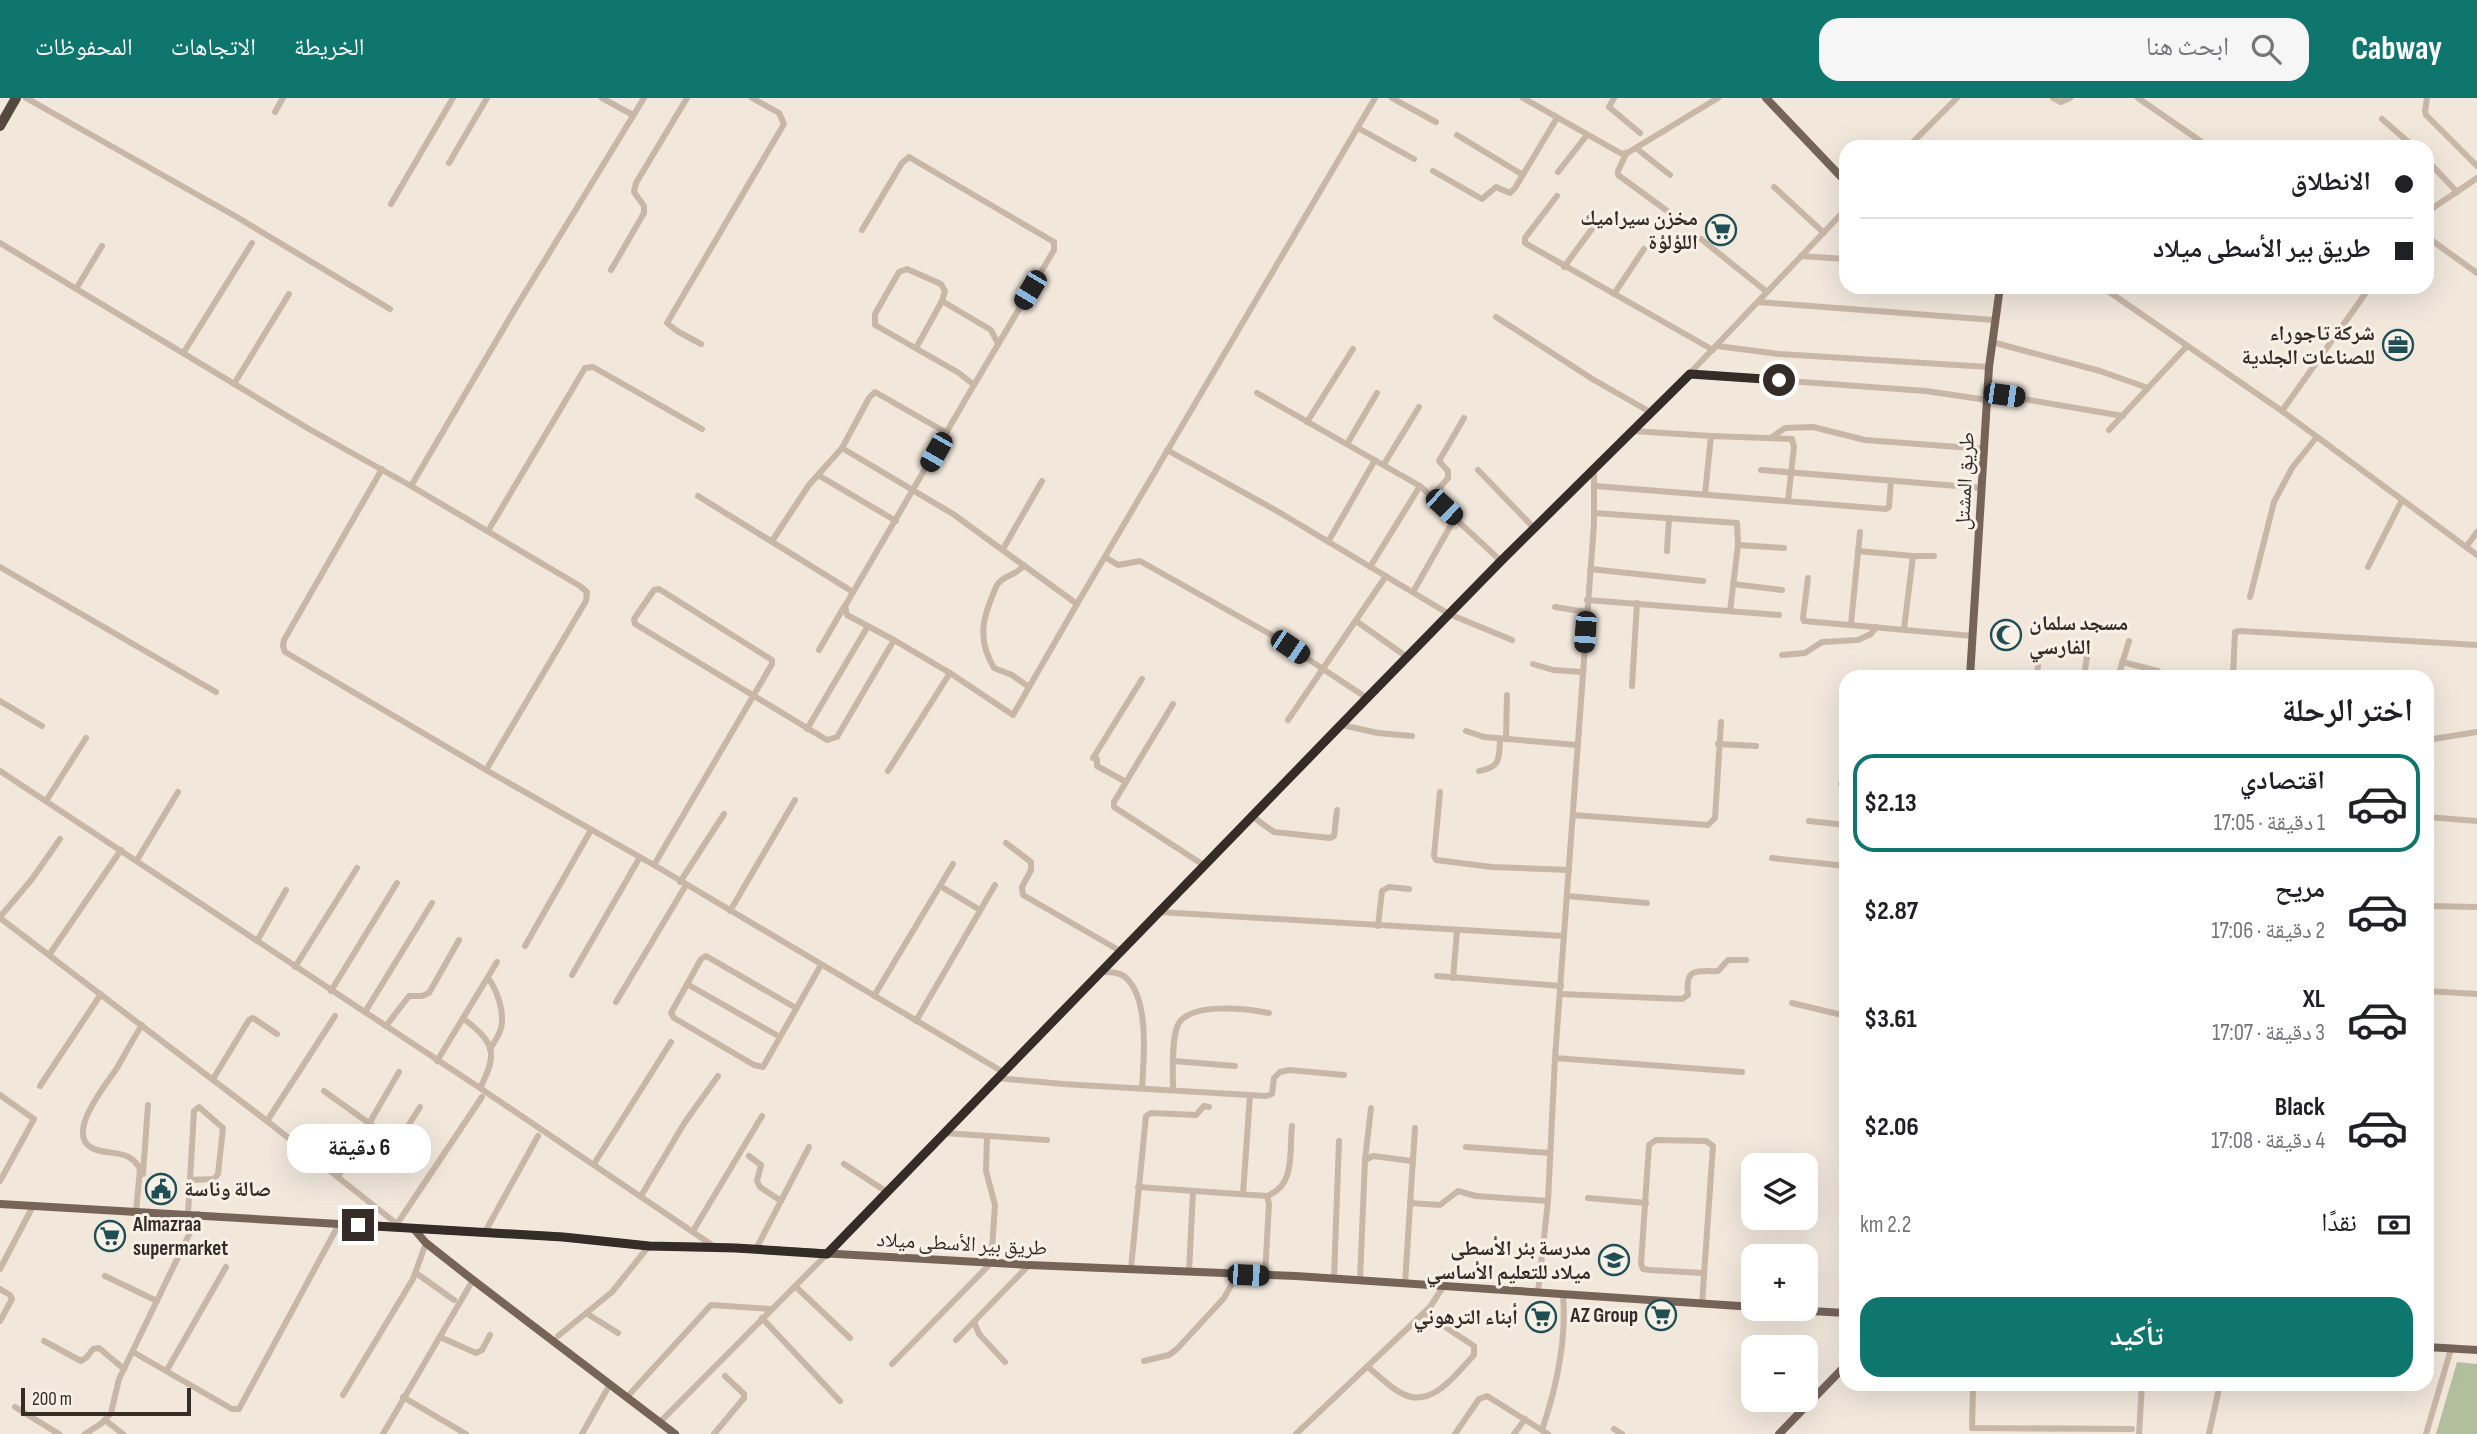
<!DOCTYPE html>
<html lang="ar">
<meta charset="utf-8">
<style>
body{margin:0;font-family:"Sofia Sans Condensed","Noto Naskh Arabic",sans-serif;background:#f6f6f6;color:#202124;direction:rtl;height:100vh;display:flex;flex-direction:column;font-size:26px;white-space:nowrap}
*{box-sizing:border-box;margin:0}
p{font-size:23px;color:#757577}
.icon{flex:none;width:38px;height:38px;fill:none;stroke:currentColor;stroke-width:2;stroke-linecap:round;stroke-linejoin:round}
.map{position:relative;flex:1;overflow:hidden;direction:ltr}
.sheet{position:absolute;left:1839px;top:572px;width:595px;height:721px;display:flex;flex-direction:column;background:#fff;border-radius:21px;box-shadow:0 7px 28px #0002;direction:rtl}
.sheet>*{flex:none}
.guide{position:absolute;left:1839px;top:42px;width:595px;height:154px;border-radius:21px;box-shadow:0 7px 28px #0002;direction:rtl;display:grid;align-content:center;height:154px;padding:0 21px;background:#fff}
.tools{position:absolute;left:1741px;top:1055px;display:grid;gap:14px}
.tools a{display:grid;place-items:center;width:77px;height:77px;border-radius:14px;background:#fff;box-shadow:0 7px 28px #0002;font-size:35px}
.scale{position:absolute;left:21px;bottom:18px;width:170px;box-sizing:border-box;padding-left:7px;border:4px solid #352c28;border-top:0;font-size:19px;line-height:24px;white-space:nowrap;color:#352c28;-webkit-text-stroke:5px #f8f1e7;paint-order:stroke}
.end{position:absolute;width:32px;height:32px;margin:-16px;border:9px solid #352c28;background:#fff;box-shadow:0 0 0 4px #fff}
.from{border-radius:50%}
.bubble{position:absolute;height:49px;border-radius:21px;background:#fff;box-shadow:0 7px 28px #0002;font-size:23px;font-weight:700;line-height:49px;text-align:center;direction:rtl}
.car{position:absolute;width:21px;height:42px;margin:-21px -10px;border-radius:9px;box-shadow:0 0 5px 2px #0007;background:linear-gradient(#222 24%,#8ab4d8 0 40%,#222 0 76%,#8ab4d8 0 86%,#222 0)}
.guide b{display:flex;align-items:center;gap:24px;height:66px;font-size:26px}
.guide b+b{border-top:2px solid #e0e0e0}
.guide i{width:18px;height:18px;background:#202124}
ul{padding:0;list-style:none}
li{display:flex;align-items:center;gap:21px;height:98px;margin:0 14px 10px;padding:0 7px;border:4px solid transparent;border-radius:21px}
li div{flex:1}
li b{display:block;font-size:26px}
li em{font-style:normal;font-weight:700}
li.current{border-color:#0f766e}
li>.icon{width:63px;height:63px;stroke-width:1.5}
h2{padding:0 21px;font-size:32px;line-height:84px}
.pay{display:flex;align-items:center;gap:18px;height:77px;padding:0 21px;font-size:26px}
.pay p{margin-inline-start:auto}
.action{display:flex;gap:14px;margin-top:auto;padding:14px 21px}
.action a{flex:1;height:80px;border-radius:21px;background:#0f766e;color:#fff;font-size:28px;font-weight:700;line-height:80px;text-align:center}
header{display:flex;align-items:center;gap:42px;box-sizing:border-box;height:98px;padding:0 35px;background:#0f766e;color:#fff}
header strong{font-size:33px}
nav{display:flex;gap:38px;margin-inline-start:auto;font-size:24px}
.search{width:490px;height:63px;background:#f6f6f6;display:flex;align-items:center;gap:18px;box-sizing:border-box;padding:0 24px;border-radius:21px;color:#757577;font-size:26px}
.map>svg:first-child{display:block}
.green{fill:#b2bf9c}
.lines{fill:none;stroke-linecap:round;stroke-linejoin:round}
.minor{stroke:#c8b7a7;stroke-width:6}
.major{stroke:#766459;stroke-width:8}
.highway{stroke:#56473f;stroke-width:10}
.route{stroke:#352c28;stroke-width:9}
.labels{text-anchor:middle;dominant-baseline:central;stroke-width:6;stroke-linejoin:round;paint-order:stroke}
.poi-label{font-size:21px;font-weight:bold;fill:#352c28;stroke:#f8f1e7;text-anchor:end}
.street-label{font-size:21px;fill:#352c28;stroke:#f8f1e7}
</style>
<header>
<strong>Cabway</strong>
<div class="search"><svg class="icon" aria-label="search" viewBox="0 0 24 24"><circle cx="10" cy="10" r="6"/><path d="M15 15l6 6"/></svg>ابحث هنا</div>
<nav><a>الخريطة</a><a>الاتجاهات</a><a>المحفوظات</a></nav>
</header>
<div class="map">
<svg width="2477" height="1336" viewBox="0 0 2477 1336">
<rect width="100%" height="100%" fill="#f1e7db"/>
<path class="green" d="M2457 1264 2477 1266V1336H2436Z"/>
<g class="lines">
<g class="minor">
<path d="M26 0 235 118 390 211"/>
<path d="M602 0 633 17"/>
<path d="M1392 0 1436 24"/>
<path d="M1523 0 1622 56 1629 54 1718 0"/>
<path d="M1614 0 1609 9 1640 35"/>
<path d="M2053 0 2061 4 2070 0"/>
<path d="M2138 0 2206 47V49"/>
<path d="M2427 0 2425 13 2426 17 2477 68"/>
<path d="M275 14 283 0"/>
<path d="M2382 21 2414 49"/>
<path d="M1358 30 1414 61"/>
<path d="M1457 37 1523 77"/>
<path d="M1908 49 1957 0"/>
<path d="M1636 50 1670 77"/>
<path d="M1626 56 1618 73V77L1670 115"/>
<path d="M2427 62 2457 94"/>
<path d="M449 65 487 0"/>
<path d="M1433 73 1482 101 1496 89 1510 95 1515 90 1557 20"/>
<path d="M1558 74 1587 37"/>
<path d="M1774 89 1824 135"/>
<path d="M1557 98 1525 140V145L1713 252"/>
<path d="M391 106 453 0"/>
<path d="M2427 114 2477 80"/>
<path d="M862 132 902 65 909 59 1054 144V152L974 287"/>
<path d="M2427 139 2477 175"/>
<path d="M1701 141 1767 194"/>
<path d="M0 145 309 331 411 388 515 211 644 0"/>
<path d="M1801 158 1846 161"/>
<path d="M1564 169 1597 124"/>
<path d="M611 172 644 115V108L634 94 636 85 687 0"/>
<path d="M2102 189 2282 313 2477 457"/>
<path d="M76 191 102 148"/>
<path d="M1614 196 1644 151"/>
<path d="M1758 204 1994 222"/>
<path d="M1496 219 1594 282 1652 315"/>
<path d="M1992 244 2100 273 2148 290"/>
<path d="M701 246 677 233 667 225 784 26 779 15 752 0"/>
<path d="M1717 248 1779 256 1989 269"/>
<path d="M916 250 942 203"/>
<path d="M184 254 252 145"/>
<path d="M1690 276 1926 293 1987 302"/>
<path d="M234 286 289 196"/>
<path d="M1257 295 1420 388 1501 463"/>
<path d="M1988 295 2123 318"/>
<path d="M2282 313 2370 189"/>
<path d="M1307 324 1353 251"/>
<path d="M2109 332 2187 248"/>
<path d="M1633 333 1711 338 1705 396"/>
<path d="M1711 338 1792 341 1794 349 1788 403"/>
<path d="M1772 339 1785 330 1813 329 1865 342 1985 351"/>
<path d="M1347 346 1377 295"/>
<path d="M842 350 869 300 875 294 947 335"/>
<path d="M1167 352 1277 413 1449 516 1512 542"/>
<path d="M1384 366 1419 309"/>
<path d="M382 371 284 542 283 548 285 554 486 672 654 767 1003 974"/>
<path d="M1478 372 1534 430"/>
<path d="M1761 372 1982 390"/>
<path d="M818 377 896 423"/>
<path d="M411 388 580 488 587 494 586 503 486 672"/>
<path d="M1595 388 1886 411 1889 409 1891 383"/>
<path d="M698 398 853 494"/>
<path d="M1432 399 1448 380V373L1439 363 1464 320"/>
<path d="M1594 415 1737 425 1738 447 1730 513"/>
<path d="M488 433 585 270 593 269 702 331"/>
<path d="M772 443 809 387 842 350 953 416 1077 506 1375 0"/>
<path d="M1328 444 1375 362"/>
<path d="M1738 447 1784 450"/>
<path d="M2466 449 2477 434"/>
<path d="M1003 451 1042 383"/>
<path d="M1667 453 1669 420"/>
<path d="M1858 453 1913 458"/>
<path d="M1105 459 1118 467 1140 463 1270 536 1367 600"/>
<path d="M1024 467C1017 478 1004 476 997 487 983 518 976 540 994 570L1012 577 1029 589"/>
<path d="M0 469 216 594"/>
<path d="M1370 469 1420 388"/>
<path d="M2368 469 2402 402"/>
<path d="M1590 471 1703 483"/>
<path d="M1808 480 1803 520 1804 523 1973 538"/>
<path d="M1733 486 1782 492"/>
<path d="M1413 494 1455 420"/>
<path d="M2250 499 2274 404 2292 370 2316 340"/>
<path d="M1587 502 1779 517"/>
<path d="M1555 509 1586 514"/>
<path d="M1356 523 1407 559"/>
<path d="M1851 526 1860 434"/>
<path d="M1904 531 1913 458H1934"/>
<path d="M819 552 844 509"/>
<path d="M1782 557 1805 555 1822 544 1858 542 1871 536 1876 529"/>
<path d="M2122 564 2158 573 2162 579"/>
<path d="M1533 566 1553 572 1582 574"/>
<path d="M950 575 1013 617 1077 506"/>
<path d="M2037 579 2038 568"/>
<path d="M2084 579 2089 544"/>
<path d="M2118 579 2129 543"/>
<path d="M2233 579 2235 534 2240 533 2477 547"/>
<path d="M1632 588 1637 505"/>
<path d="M0 603 42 628"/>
<path d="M1173 606 1114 704V709L1205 768"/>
<path d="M1288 622 1386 478"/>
<path d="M1342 627 1378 635 1412 638"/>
<path d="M807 631 868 528"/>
<path d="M1466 633 1484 639 1577 647"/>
<path d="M1506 641 1507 597"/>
<path d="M2427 642 2477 634"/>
<path d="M1718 646 1756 648"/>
<path d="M0 673 480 990 715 1149"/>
<path d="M888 673 950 575 894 542"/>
<path d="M1479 673C1501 669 1499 661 1500 641"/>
<path d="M1126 684 1097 668V661L1093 660 1142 581"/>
<path d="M1841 686H1846"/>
<path d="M1440 694 1434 758 1436 762 1492 769 1569 772"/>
<path d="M46 703 86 640"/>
<path d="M1573 717 1708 727 1715 720 1721 624"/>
<path d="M1253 719 1274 734 1330 740 1334 738 1337 712"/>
<path d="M2427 719 2477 723"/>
<path d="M1809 723 1846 727"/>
<path d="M1006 745 1031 764V772L1022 789 1023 797 1122 854"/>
<path d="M1772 760 1846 768"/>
<path d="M137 762 178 694"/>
<path d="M654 767 772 566V562L659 491 654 492 634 521 635 526 827 642 837 639 894 542 847 517 845 508 974 287 959 275 875 227V216L899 174 907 171 941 186 945 193 942 203 991 232 998 246"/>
<path d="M1846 783V786"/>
<path d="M680 784 724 716"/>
<path d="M940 788 980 812"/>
<path d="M1567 798 1647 805"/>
<path d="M2427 808 2477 809"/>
<path d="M730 813 795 702"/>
<path d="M1159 814 1564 838"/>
<path d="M0 819 32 781 60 741"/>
<path d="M0 820 267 1023 397 1126 398 1130"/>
<path d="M1378 828 1382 793 1389 789 1409 791"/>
<path d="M257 843 286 792"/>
<path d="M525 848 591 732"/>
<path d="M49 857 121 752"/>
<path d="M295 869 357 770"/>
<path d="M1102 874C1111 874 1122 874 1128 882 1149 904 1144 961 1142 990"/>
<path d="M572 877 640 759"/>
<path d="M1437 878 1561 888"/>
<path d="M488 880C497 892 505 914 501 930 499 937 494 945 490 951"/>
<path d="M1453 880 1457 833"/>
<path d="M687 886 780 939"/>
<path d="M331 893 397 785"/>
<path d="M2427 893 2477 896"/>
<path d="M1560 896 1682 901 1688 897C1685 868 1697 874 1718 873L1728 862H1746"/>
<path d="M874 898 953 766"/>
<path d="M616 904 686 787"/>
<path d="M1792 905 1846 918"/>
<path d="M796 910 706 858 701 861 671 915 674 920 754 967 763 969 821 867"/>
<path d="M365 914 432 805"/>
<path d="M464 921C495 945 498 955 480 990"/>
<path d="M916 923 995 787"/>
<path d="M386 928 409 898H422L429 895 459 842"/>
<path d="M1555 960 1742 974"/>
<path d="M437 963 497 864"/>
<path d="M1174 963 1235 968"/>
<path d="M997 980 1063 986 1266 998 1272 996 1274 980 1280 974 1289 972 1344 977"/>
<path d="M213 981 249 922 253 920 277 936"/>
<path d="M40 988 101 896"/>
<path d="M1173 991C1173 976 1171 937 1179 925 1192 904 1248 911 1269 915"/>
<path d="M324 993 394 1043 401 1039 420 1009"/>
<path d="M0 997 34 1021 0 1083"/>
<path d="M267 1023 335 918"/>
<path d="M944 1035 1047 1042"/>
<path d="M1466 1049 1550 1055"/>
<path d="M749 1058 761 1067 757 1083 760 1089 781 1103"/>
<path d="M1365 1062 1373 1058 1412 1063"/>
<path d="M594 1066 671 944"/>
<path d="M844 1066 887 1094"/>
<path d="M143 1076 148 1007"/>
<path d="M338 1079 399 974"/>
<path d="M1138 1089 1267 1098 1269 1106 1265 1177"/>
<path d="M1243 1096 1250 997"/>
<path d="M641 1098 685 1024 718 978"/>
<path d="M1267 1098C1296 1087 1289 1055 1292 1028"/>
<path d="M1588 1100 1646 1105"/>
<path d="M1410 1105 1440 1107 1458 1093 1476 1098 1548 1103"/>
<path d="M136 1114 140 1071C130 1052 114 1057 97 1052 60 1041 106 987 117 970 125 956 133 941 142 927"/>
<path d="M188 1116 194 1013 199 1009 223 1030 218 1076 214 1081 190 1082"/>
<path d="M397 1126 482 999"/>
<path d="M693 1133 762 1018"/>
<path d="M485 1134 538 1038"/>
<path d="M756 1151 809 1049"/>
<path d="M1131 1170 1146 1018 1151 1015 1196 1017 1204 1008 1209 1009"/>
<path d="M0 1171 33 1108"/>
<path d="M1189 1173 1193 1094"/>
<path d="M416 1175 454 1202"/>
<path d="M105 1178 157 1203"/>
<path d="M1334 1180 1339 1043"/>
<path d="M1360 1182 1365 1062 1371 1010"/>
<path d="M1405 1186 1415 1030"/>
<path d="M795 1188 850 1240"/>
<path d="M0 1191 10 1197 12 1201 0 1223"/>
<path d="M1538 1194 1548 1103 1555 960 1594 425V373"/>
<path d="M1702 1206 1713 1048 1706 1043 1656 1042 1649 1047 1641 1166 1643 1171 1650 1172 1703 1175"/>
<path d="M586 1215 618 1235"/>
<path d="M762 1220 840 1303"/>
<path d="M974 1224 979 1236 1005 1264"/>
<path d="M558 1238 612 1194 649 1148"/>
<path d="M440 1239 476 1255 482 1252 490 1237"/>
<path d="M956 1242 1029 1167"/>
<path d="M44 1243 81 1263 87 1259 93 1251 99 1250 124 1271"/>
<path d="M133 1254 232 1311H239L339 1126"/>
<path d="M1144 1263 1169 1257 1177 1251 1224 1200 1233 1184 1231 1176"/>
<path d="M892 1266 991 1165 995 1107 986 1073 987 1039"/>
<path d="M1368 1269C1379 1278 1390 1290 1403 1296 1432 1311 1457 1275 1474 1257V1248L1424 1215"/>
<path d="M167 1272 226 1169"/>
<path d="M343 1297 413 1181 426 1145"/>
<path d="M403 1299 466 1336"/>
<path d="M627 1299 711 1207 771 1211"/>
<path d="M15 1309 59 1336"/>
<path d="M105 1322 123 1336"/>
<path d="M660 1324 827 1156 1501 463 1652 315 1846 111"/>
<path d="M1614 1331 1622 1336"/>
<path d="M2132 1331 1972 1330 1973 1290 2133 1287"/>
<path d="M1542 1332C1557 1288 1567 1243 1563 1196"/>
<path d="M85 1336 102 1325 111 1315 119 1281 199 1116"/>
<path d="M383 1336 473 1182"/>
<path d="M582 1336 610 1286"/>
<path d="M714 1336 744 1300V1296L725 1278"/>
<path d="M1296 1336 1430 1209 1443 1189"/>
<path d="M1455 1336 1479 1301 1487 1298 1548 1336"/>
<path d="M1514 1336 1525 1321"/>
<path d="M2139 1336 2142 1286"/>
<path d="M2209 1336 2220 1286"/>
<path d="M2426 1336 2451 1251"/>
</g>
<g class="major">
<path d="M1766 0 1846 84"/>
<path d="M1970 579 1989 269 2000 189"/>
<path d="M0 1106 563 1139 649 1148 716 1149 1029 1167 1296 1178 1754 1209"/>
<path d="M413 1130 426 1145 473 1182 675 1336"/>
<path d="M1773 1211 1846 1215"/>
<path d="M2427 1249 2477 1252"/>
<path d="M1779 1336 1846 1267"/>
</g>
<path class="highway" d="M0 28 16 0"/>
</g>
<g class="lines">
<path class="route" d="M358 1127 563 1139 649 1148 736 1150 827 1156 1367 600 1501 463 1690 276 1779 282"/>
</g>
<defs>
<g id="supermarket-ring" transform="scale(1.575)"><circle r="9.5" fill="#f8f1e7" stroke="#1f4f55" stroke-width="1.5"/><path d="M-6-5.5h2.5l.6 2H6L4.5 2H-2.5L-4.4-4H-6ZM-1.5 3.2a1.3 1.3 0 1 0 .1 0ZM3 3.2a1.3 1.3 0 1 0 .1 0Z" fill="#1f4f55"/></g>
<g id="office-ring" transform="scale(1.575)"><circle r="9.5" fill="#f8f1e7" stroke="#1f4f55" stroke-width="1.5"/><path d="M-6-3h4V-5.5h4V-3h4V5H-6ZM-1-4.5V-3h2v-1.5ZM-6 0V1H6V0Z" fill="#1f4f55"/></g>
<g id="mosque-ring" transform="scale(1.575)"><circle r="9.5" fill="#f8f1e7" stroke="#1f4f55" stroke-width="1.5"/><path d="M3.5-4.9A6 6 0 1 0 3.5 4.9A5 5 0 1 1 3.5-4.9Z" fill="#1f4f55"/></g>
<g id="civic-ring" transform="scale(1.575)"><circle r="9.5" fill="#f8f1e7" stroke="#1f4f55" stroke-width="1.5"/><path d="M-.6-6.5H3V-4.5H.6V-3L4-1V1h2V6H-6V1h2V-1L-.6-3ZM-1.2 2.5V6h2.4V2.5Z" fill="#1f4f55"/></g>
<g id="school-ring" transform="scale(1.575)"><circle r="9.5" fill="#f8f1e7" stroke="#1f4f55" stroke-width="1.5"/><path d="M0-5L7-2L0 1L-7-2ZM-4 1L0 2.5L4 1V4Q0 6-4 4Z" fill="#1f4f55"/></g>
</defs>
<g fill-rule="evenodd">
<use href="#supermarket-ring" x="1721" y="132"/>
<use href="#office-ring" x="2398" y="247"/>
<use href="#mosque-ring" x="2006" y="537"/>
<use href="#civic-ring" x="161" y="1091"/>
<use href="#supermarket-ring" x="110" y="1138"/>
<use href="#school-ring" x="1614" y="1162"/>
<use href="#supermarket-ring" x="1661" y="1217"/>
<use href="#supermarket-ring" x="1541" y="1219"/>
</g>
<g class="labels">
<g class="poi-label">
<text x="1698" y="120">مخزن سيراميك<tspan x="1698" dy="24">اللؤلؤة</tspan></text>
<text x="2375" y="235">شركة تاجوراء<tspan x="2375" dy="24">للصناعات الجلدية</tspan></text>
<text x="2029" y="525" text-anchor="start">مسجد سلمان<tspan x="2029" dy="24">الفارسي</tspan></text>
<text x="184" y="1091" text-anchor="start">صالة وناسة</text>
<text x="133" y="1126" text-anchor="start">Almazraa<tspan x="133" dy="24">supermarket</tspan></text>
<text x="1591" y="1150">مدرسة بئر الأسطى<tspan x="1591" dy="24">ميلاد للتعليم الأساسي</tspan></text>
<text x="1638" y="1217">AZ Group</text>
<text x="1518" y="1219">أبناء الترهوني</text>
</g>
<g class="street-label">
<text transform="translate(1965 383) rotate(-87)">طريق المشتل</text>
<text transform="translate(962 1146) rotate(3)">طريق بير الأسطى ميلاد</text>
</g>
</g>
</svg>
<div class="tools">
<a><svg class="icon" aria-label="layers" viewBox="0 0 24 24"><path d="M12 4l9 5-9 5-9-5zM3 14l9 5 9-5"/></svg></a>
<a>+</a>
<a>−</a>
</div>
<div class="scale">200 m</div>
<i class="end from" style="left:1779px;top:282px"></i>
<i class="end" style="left:358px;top:1127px"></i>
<div class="bubble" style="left:287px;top:1026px;width:144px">6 دقيقة</div>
<i class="car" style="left:1030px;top:192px;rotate:211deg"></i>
<i class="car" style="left:2004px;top:297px;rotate:98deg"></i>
<i class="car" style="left:936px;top:354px;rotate:210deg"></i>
<i class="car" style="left:1444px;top:409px;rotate:133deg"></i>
<i class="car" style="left:1585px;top:534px;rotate:184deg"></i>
<i class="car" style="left:1290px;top:549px;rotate:124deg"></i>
<i class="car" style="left:1248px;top:1177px;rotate:92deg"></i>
<div class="guide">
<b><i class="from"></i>الانطلاق</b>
<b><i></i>طريق بير الأسطى ميلاد</b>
</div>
<section class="sheet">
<h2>اختر الرحلة</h2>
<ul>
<li class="current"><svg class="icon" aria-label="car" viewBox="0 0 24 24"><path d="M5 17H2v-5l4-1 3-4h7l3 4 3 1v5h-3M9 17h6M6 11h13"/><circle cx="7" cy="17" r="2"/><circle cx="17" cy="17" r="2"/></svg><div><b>اقتصادي</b><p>1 دقيقة · 17:05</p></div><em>$2.13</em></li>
<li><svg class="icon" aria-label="car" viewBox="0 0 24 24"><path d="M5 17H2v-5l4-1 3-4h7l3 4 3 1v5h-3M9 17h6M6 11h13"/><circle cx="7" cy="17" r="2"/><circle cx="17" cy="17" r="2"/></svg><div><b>مريح</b><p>2 دقيقة · 17:06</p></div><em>$2.87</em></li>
<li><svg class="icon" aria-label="car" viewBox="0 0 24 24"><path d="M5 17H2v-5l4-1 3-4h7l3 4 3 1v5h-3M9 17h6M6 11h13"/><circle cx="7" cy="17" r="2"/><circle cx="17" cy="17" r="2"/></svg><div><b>XL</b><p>3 دقيقة · 17:07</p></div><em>$3.61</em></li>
<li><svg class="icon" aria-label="car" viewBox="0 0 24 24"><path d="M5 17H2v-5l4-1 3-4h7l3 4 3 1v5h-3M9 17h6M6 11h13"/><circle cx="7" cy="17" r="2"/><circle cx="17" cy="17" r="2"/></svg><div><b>Black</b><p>4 دقيقة · 17:08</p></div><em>$2.06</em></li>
</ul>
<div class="pay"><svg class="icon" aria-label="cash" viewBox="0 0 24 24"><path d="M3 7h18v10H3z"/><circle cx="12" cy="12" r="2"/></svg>نقدًا<p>2.2 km</p></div>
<div class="action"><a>تأكيد</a></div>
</section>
</div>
